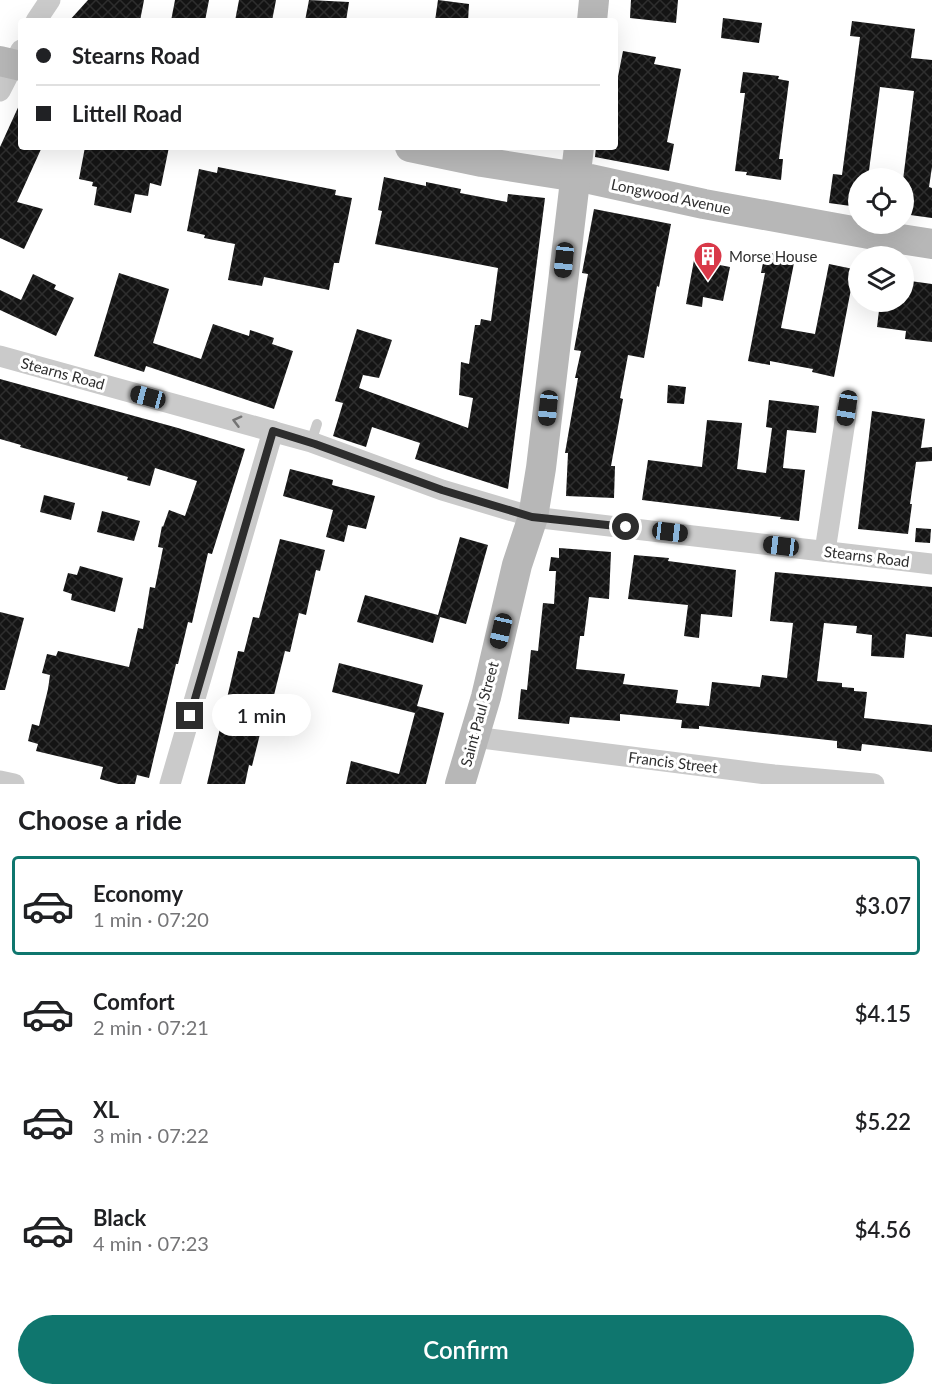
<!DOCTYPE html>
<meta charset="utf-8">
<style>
body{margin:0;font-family:Lato,sans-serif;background:#f6f6f6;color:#202124;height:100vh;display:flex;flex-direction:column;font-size:22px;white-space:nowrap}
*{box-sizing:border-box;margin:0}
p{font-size:20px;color:#757577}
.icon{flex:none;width:33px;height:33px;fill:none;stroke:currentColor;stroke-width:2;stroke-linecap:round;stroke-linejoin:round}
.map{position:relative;height:784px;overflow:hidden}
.side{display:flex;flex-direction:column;background:#fff;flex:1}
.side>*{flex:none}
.guide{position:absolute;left:18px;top:18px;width:600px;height:132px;border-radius:6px;box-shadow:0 6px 24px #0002;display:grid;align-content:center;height:132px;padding:0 18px;background:#fff}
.controls{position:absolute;left:848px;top:168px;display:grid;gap:12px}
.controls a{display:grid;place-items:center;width:66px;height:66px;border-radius:50%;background:#fff;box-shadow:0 6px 24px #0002;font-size:30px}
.end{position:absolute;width:27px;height:27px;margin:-14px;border:8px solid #2d2d2d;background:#fff;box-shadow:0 0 0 3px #fff}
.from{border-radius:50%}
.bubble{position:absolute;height:42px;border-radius:21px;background:#fff;box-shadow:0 6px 24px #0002;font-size:20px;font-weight:600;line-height:42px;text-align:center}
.car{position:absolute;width:18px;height:36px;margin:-18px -9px;border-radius:8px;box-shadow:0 0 4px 2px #0007;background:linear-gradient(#222 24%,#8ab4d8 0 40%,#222 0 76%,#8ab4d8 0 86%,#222 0)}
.guide b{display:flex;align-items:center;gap:21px;height:57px;font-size:22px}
.guide b+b{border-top:2px solid #e0e0e0}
.guide i{width:15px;height:15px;background:#202124}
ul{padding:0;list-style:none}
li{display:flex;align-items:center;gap:18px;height:99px;margin:0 12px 9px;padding:0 6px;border:3px solid transparent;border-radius:6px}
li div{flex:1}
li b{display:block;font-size:22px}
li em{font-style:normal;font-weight:600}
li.selected{border-color:#0f766e}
li>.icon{width:54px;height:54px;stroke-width:1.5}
h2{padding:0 18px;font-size:27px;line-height:72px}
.action{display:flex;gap:12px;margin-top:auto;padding:12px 18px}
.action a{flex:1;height:69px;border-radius:36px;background:#0f766e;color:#fff;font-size:24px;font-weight:600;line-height:69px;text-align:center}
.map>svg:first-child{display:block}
.building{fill:url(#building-cross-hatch)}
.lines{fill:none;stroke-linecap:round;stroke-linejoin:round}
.service{stroke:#cacaca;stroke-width:10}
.minor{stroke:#cacaca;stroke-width:21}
.secondary{stroke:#b7b7b7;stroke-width:30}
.oneway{stroke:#747474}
.route{stroke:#2d2d2d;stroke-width:8}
.labels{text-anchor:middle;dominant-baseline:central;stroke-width:6;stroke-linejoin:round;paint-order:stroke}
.street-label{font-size:15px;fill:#2d2d2d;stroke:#fff}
.poi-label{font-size:15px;fill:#2d2d2d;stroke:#fff;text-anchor:start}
</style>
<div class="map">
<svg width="932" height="784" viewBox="0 0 932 784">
<defs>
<pattern id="building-cross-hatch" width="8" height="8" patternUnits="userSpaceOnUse" patternTransform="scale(1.5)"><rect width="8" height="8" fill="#141414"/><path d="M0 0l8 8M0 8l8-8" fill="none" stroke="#2e2e2e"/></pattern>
</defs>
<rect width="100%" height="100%" fill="#fff"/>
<g class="building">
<path d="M88 0H144L140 21H69Z"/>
<path d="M175 0H209L205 21H171Z"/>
<path d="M239 0H276L272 21H235Z"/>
<path d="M309 0 349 2 346 21H305Z"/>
<path d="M438 0 469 4 468 21H435Z"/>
<path d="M631 0H678L676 23 630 18Z"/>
<path d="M723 18 762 23 759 43 721 38Z"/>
<path d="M852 21 915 29 911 58 932 60V167L929 187 932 188V218L903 214 905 191H903V180L914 91 880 87 868 178H858V207L829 203 833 174 842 175 860 37 850 36Z"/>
<path d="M623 51 656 57 654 64 681 69 667 142 674 144 669 171 595 157 596 147H615V92Z"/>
<path d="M743 72 779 76 778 79 789 81 779 159H783L781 180 746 175 747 172 735 171 745 93H740Z"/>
<path d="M21 101V147H42L17 202 43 209 24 249 0 238V147Z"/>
<path d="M85 147H169L161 186 150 183 148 196 135 194 131 213 94 205 97 187 92 186 93 182 79 179Z"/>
<path d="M218 167 336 190 335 195 352 198 339 263H334L329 290 264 277 262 286 228 280 235 244 204 238 205 235 187 231 199 169 217 173Z"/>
<path d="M384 177 426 186V182L461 189 460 193 507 202 508 194 545 198 508 489 415 459 420 443 372 427 366 447 333 436 343 403 335 401 357 329 392 340 379 378 363 375 359 388 468 428 473 398 459 395 461 362 469 364 475 325H480L481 319 491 321 498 268 375 244 382 211 378 210Z"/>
<path d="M594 209 671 224 659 287 657 286 644 358 628 355 620 398 623 399 611 466H615L614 498 566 496 568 453H565L578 378H575L581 351 574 350 588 274 582 273Z"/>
<path d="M765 252 795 258 781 328 815 334 829 264 858 270 855 290 851 289 834 377 812 372 813 369 791 365 770 361V365L748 361 765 273H761Z"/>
<path d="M694 260 730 267 723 301 703 297 702 307 686 304Z"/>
<path d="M119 273 169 289 153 343 201 359 213 324 249 336 250 330 274 338 272 344 293 351 274 409 146 366 144 372 94 356Z"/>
<path d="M33 274 56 285 54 289 74 298 56 336 0 310V290L21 300Z"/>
<path d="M903 280 932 284V342L905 339 906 331 877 327 880 302H903Z"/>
<path d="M0 379 178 428 245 449 212 554 208 553 192 623 188 622 178 664H176L149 778 137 775 135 784H118L100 779 103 767 36 751 38 744 28 741 32 724 39 726 48 689 50 675 42 673 47 654 56 656 58 651 129 667 138 628 143 629 150 587 155 588 163 548 158 547 162 526 163 527 169 510 185 516 197 481 155 468 150 486 127 480 128 477 20 447 21 445 0 439Z"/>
<path d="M668 385 686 387 684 404 667 403Z"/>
<path d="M769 400 819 406 816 433 787 430 783 468 805 470 799 521 780 519 781 517 642 500 648 460 702 467 707 420 742 423 737 469 766 473 772 428 766 427Z"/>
<path d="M872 411 925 419 921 448 932 447V461L916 462 910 504H912L908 534 858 529Z"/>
<path d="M290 469 333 480 332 485 375 496 366 529 348 525 344 542 326 537 333 510 283 496Z"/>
<path d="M44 495 75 503 71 520 40 512Z"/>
<path d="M102 511 140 521 134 541 97 532Z"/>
<path d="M916 528 931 529 930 543 915 542Z"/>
<path d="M460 537 488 545 466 624 440 617 433 643 357 622 365 595 438 615Z"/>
<path d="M280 539 325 550 320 571 316 570 306 615 299 613 290 652 285 651 266 727 262 726 252 766 249 765 245 784H207L238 651 244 652 253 617 259 618Z"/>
<path d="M559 548 611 552 609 599 589 597 584 636H580L576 669 625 674 623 684 678 690 676 703 709 706 712 682 760 687 762 675 787 678 793 623 770 621 775 572 932 587V637L906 634 904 658 871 656 872 635 856 633 857 626 824 623 817 681 842 683V687L854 688V691L867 692 864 718 932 725V752L862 744 861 751 837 748V741L699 726V729L681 728 682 720 620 714V721L570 717 569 724 518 719 521 689 527 690 531 650 538 651 543 603 554 604 556 571H549L551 557 559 558Z"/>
<path d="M634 555 669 558 668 561 736 570 732 617 701 614 699 638 684 636 688 605 628 599Z"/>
<path d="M80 566 123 578 115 612 71 600 72 594 63 591 68 573 77 575Z"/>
<path d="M0 612 24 618 5 690H0Z"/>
<path d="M339 663 423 685 417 706 444 713 426 784H346L351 761 399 774 415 713 332 692Z"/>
</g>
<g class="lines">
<path class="service" d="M311 442 317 424"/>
<g class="minor">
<path d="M36 21 50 0"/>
<path d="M0 91 21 50"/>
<path d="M0 356 311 442 442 490 533 517 932 564"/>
<path d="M825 551 847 408"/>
<path d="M474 737 774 775 874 784"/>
<path d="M0 781 14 784"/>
<path d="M170 784 273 431"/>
</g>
<g class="secondary">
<path d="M592 21 594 0"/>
<path d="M0 61 21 66"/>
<path d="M410 147 482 162 590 179 704 204 869 234 932 244"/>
<path d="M460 784 486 697 517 565 533 517 541 468 579 147"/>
</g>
</g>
<defs><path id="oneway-chevron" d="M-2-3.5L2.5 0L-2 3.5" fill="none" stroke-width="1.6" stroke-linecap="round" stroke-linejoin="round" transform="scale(1.5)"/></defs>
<use class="oneway" href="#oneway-chevron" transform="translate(237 421) rotate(-165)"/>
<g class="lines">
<path class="route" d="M190 716 273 431 315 444 442 490 532 517 626 527"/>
</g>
<defs>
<g id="building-pin" transform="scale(1.5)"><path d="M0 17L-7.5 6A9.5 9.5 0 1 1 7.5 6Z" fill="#d93949" stroke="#fff"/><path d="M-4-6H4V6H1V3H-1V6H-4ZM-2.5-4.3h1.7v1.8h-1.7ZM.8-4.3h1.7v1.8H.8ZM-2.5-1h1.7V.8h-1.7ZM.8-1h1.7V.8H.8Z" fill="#fff"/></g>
</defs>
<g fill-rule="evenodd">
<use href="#building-pin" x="708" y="256"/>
</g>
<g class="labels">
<g class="street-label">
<text transform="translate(671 196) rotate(12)">Longwood Avenue</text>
<text transform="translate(63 373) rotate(15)">Stearns Road</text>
<text transform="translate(867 556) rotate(7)">Stearns Road</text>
<text transform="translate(479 714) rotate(-75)">Saint Paul Street</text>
<text transform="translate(673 762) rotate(7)">Francis Street</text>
</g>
<g class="poi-label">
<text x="729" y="256">Morse House</text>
</g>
</g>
</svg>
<div class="controls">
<a><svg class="icon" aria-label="locate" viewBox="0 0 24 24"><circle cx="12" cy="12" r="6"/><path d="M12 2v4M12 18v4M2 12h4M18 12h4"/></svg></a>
<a><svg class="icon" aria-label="layers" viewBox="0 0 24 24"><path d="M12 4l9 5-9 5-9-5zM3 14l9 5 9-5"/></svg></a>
</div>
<i class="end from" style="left:626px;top:527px"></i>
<i class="end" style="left:190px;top:716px"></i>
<div class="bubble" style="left:212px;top:694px;width:99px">1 min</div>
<i class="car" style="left:564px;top:260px;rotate:186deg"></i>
<i class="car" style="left:148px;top:397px;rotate:285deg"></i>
<i class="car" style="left:548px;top:408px;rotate:186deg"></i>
<i class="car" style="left:847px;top:408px;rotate:189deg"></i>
<i class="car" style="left:670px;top:532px;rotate:97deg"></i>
<i class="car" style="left:781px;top:546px;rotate:277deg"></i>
<i class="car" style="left:501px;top:631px;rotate:193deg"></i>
<div class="guide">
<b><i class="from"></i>Stearns Road</b>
<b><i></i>Littell Road</b>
</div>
</div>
<section class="side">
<h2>Choose a ride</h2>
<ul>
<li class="selected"><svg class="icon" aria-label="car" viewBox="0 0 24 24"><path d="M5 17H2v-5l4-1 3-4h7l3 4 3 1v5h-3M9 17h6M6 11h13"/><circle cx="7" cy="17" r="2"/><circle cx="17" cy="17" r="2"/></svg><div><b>Economy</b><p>1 min · 07:20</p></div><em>$3.07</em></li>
<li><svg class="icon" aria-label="car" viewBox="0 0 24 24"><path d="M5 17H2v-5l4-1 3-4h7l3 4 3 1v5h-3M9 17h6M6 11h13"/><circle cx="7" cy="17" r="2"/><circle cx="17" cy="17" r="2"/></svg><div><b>Comfort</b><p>2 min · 07:21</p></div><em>$4.15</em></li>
<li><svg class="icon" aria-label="car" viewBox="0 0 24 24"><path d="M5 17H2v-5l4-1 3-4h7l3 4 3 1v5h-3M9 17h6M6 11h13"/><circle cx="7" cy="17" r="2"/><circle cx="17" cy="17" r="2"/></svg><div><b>XL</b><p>3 min · 07:22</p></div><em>$5.22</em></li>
<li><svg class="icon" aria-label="car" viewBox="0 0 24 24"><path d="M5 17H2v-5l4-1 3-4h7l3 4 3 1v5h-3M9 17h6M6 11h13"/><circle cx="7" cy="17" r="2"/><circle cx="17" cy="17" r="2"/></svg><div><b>Black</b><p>4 min · 07:23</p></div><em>$4.56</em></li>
</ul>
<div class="action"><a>Confirm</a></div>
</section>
